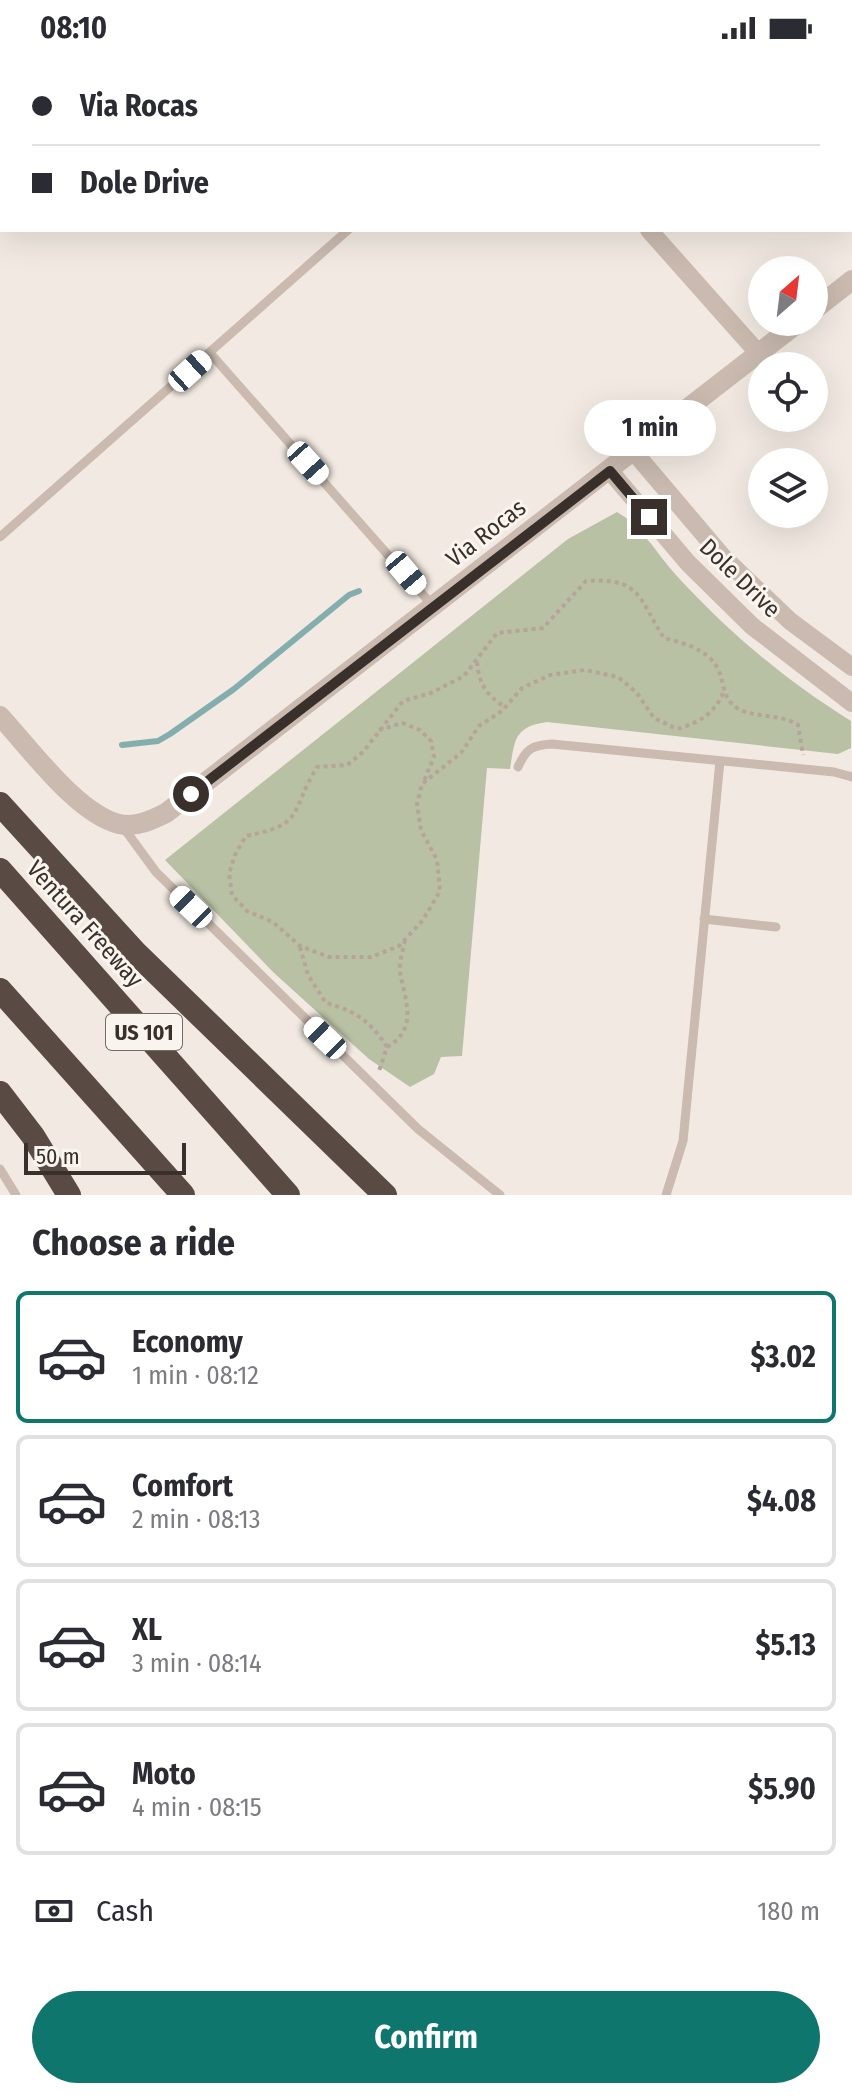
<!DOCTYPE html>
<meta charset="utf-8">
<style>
body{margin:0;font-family:"Fira Sans Condensed",sans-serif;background:#f7f7f7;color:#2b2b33;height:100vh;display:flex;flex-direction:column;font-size:30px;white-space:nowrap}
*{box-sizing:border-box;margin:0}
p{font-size:26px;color:#7c7c81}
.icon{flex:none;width:44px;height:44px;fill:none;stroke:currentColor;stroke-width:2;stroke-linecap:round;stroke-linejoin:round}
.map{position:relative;height:1139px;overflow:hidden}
.details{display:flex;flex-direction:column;background:#fff;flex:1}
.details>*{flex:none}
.top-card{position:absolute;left:0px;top:0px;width:852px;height:176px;box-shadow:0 8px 32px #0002;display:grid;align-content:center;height:176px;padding:0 32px;background:#fff}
.needle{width:52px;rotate:28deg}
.controls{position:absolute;left:748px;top:200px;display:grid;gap:16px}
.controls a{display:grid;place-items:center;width:80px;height:80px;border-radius:50%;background:#fff;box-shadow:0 8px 32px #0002;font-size:40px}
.scale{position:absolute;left:24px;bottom:20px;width:162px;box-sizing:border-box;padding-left:8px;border:4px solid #39302c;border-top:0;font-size:22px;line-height:28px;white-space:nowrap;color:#39302c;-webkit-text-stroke:6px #faf4ef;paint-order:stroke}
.end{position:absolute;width:36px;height:36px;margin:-18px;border:10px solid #39302c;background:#fff;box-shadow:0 0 0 4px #fff}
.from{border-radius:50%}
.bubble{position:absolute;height:56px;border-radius:28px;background:#fff;box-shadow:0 8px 32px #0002;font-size:26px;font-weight:700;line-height:56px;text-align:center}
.car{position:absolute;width:24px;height:48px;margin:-24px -12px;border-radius:10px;box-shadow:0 0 6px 2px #0007;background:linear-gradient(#fff 24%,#345 0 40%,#fff 0 76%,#345 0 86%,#fff 0)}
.top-card b{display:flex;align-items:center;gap:28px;height:76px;font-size:30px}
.top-card b+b{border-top:2px solid #e1e1e2}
.top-card i{width:20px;height:20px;background:#2b2b33}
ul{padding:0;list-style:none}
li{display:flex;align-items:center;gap:24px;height:132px;margin:0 16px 12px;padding:0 16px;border:4px solid #e1e1e2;border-radius:12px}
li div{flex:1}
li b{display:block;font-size:30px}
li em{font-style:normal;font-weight:700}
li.selected{border-color:#0f766e}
li>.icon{width:72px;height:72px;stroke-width:1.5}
h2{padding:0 32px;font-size:36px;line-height:96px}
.pay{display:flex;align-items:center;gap:20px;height:88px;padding:0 32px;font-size:30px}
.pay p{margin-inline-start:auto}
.action{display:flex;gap:16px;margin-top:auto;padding:16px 32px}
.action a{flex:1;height:92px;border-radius:48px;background:#0f766e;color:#fff;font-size:32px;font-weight:700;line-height:92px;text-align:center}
.status{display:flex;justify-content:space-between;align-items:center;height:56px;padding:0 40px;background:#fff;direction:ltr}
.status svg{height:22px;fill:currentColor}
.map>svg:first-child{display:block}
.green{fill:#b8c1a3}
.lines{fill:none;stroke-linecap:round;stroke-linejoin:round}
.stream{stroke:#83aead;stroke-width:6}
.path{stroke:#b6a499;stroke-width:4;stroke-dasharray:4 4;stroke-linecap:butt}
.service{stroke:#cabaaf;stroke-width:9}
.minor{stroke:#cabaaf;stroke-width:18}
.tertiary{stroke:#cabaaf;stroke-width:20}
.motorway{stroke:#5a4a44;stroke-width:24}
.route{stroke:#39302c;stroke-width:10}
.labels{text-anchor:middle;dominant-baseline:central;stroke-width:6;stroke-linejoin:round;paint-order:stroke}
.shield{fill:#faf4ef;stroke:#736b66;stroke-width:2}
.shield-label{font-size:22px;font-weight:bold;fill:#39302c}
.street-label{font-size:24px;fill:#39302c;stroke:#faf4ef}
</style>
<div class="status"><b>08:10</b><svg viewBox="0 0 49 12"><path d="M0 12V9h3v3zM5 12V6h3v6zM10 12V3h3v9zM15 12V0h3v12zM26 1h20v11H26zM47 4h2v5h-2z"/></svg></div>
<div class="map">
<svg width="852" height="1139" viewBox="0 0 852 1139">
<rect width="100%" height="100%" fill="#f2eae2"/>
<path class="green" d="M617 456C643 471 656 497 676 519 728 576 785 624 851 665V692L838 698 547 666C514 671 515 683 510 713L487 712 462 1000 441 1001 434 1018 410 1031 369 1003 273 916 165 804 568 483Z"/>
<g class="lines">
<path class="stream" d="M122 689 158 685 170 678 234 633 349 539 359 535"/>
<g class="path">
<path d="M477 606C479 628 486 639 505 651"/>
<path d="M723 637C713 659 700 666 677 673L654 662 637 637 618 621 585 614 550 619 522 632 502 655 479 670 461 697 422 728 417 748 421 774 437 804 440 835 423 864 399 890 371 901H329L300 890 273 866 247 855 232 839 229 818 235 799 246 780C306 768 289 757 317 711L347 709 363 696 403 645 431 637 464 620 497 577 543 572 586 525C642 521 639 544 664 582 683 587 708 593 718 613 725 628 722 642 737 652 756 663 779 657 798 669L803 699"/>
<path d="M379 674 402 667 420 674 431 685 434 701 423 727"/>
<path d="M300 891 308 919 326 947C356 955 370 965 387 991L379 1015"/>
<path d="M387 991C419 973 405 944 400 916 399 906 403 894 405 884"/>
</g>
<g class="service">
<path d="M575 0 577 2"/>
<path d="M672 2 674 0"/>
<path d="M210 297 433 550"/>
<path d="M0 481 348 174"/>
<path d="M518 711C526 693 532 689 552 688L834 716 852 721"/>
<path d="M123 771 156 816 418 1073 500 1139"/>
<path d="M704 863 776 871"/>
<path d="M0 1113 16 1139"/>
<path d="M666 1139 683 1085 720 705"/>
</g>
<g class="minor">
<path d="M495 0 497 2"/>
<path d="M649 174 759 298"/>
<path d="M634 396 723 501 790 565 852 611"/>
<path d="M610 415 688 507 752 570 852 647"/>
</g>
<g class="tertiary">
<path d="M814 254 852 224"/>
<path d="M0 660C29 691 77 758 119 768 135 772 152 764 166 757L799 266"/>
</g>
<g class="motorway">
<path d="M0 748 135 896 385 1139"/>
<path d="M0 814 288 1139"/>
<path d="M0 934 183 1139"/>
<path d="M0 1037 33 1080 69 1139"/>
</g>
</g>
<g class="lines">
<path class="route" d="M191 738 610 415 649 461"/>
</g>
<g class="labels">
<rect class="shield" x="106" y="958" width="76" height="36" rx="6"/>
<g class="shield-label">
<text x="144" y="976">US 101</text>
</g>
<g class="street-label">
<text transform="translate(486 477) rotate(-38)">Via Rocas</text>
<text transform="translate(740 522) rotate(44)">Dole Drive</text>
<text transform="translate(85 868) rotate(48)">Ventura Freeway</text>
</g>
</g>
</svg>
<div class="controls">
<a><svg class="needle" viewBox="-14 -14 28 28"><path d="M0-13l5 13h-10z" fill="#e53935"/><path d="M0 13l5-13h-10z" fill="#7c7c81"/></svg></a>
<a><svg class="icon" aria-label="locate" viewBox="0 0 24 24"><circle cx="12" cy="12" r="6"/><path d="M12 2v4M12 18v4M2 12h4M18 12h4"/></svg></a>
<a><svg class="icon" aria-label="layers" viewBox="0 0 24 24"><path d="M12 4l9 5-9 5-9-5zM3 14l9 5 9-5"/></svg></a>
</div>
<div class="scale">50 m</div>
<i class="end from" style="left:191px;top:738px"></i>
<i class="end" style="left:649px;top:461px"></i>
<div class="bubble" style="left:584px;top:344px;width:132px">1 min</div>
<i class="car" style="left:190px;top:315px;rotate:48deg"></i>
<i class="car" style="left:308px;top:407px;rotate:138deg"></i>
<i class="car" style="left:406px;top:517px;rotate:140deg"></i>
<i class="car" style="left:191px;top:851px;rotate:314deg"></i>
<i class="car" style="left:325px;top:982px;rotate:314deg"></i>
<div class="top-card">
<b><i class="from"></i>Via Rocas</b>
<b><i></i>Dole Drive</b>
</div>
</div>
<section class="details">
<h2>Choose a ride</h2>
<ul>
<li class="selected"><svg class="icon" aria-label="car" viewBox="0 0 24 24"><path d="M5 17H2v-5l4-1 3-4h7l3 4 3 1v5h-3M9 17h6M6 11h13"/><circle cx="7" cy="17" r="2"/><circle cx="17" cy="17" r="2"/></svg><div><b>Economy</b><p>1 min · 08:12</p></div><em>$3.02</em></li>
<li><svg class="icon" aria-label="car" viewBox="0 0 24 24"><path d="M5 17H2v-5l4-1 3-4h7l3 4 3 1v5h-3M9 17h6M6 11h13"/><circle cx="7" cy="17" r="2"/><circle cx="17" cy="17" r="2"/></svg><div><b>Comfort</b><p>2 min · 08:13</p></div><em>$4.08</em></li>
<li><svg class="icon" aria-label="car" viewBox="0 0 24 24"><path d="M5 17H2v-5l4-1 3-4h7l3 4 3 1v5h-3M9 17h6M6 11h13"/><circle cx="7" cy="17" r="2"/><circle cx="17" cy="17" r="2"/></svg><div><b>XL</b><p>3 min · 08:14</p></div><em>$5.13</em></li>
<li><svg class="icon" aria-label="car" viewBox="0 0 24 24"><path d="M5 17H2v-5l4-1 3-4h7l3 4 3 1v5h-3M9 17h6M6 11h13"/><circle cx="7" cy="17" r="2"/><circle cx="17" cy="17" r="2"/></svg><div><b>Moto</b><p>4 min · 08:15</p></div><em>$5.90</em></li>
</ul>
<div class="pay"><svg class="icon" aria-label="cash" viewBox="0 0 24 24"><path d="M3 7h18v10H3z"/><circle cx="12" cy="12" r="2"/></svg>Cash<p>180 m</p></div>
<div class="action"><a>Confirm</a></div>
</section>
